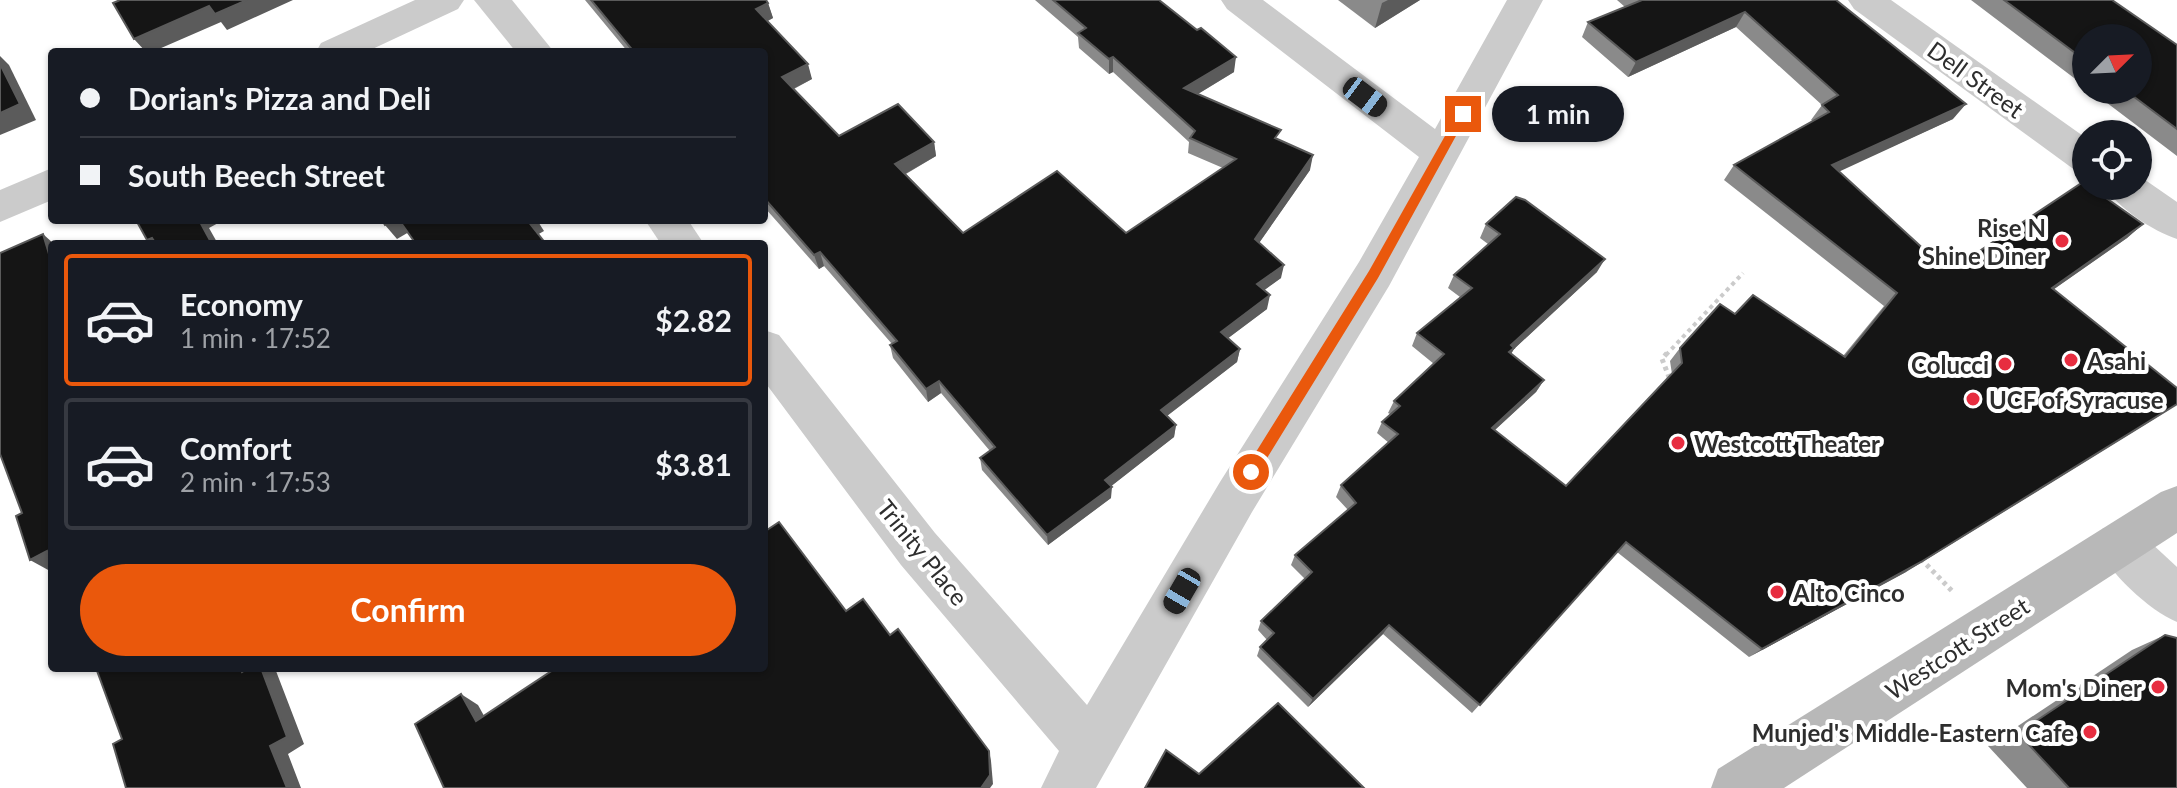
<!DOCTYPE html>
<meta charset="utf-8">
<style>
body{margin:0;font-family:Lato,sans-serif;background:#242831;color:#f1f3f6;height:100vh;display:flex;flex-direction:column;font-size:30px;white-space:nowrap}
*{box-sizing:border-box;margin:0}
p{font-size:26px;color:#9ea1a6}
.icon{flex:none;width:44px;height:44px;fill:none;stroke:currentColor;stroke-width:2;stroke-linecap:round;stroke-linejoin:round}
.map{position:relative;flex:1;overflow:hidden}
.drawer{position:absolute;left:48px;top:240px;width:720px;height:432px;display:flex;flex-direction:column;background:#171b24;border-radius:8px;box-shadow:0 2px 6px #0004}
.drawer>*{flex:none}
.top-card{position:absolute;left:48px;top:48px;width:720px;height:176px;border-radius:8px;box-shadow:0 2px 6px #0004;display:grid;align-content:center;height:176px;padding:0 32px;background:#171b24}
.needle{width:52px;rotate:66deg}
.buttons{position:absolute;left:2072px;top:24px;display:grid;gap:16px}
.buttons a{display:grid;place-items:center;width:80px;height:80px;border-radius:50%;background:#171b24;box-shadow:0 2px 6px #0004;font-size:40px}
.end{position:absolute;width:36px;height:36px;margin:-18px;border:10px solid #ea580c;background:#fff;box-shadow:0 0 0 4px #fff}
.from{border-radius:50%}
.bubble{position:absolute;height:56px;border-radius:28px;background:#171b24;box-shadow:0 2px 6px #0004;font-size:26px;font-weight:700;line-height:56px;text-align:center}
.car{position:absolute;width:24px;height:48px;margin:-24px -12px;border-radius:10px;box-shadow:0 0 6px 2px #0007;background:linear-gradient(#222 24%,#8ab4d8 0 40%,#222 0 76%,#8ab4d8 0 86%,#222 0)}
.top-card b{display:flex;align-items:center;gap:28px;height:76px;font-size:30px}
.top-card b+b{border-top:2px solid #363941}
.top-card i{width:20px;height:20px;background:#f1f3f6}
ul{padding:14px 0 0;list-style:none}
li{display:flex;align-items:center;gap:24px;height:132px;margin:0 16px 12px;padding:0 16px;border:4px solid #363941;border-radius:8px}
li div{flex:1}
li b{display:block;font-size:30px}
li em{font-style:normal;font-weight:700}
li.current{border-color:#ea580c}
li>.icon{width:72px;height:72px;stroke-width:1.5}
.cta{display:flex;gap:16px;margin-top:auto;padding:16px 32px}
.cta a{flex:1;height:92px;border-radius:48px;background:#ea580c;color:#fff;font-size:32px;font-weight:700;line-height:92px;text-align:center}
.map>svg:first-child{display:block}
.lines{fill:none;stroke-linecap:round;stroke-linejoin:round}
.path-far1{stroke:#cbcbcb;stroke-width:4;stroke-dasharray:4 4;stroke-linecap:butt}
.path{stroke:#cbcbcb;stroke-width:5;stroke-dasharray:4 4;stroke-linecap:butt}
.street{fill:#cbcbcb;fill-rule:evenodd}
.secondary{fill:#b8b8b8;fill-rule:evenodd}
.wall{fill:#8a8a8a}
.shaded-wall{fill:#5b5b5b}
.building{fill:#151515;stroke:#5b5b5b;stroke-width:2}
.route{fill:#ea580c}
.poi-dot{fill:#e72d40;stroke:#fff;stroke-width:3}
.labels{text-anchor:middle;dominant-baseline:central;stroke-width:8;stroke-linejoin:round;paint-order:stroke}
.street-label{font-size:24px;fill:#2e2e2e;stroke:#fff}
.poi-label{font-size:24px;font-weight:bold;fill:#2e2e2e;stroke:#fff;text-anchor:end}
</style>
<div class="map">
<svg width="2177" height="788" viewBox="0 0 2177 788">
<rect width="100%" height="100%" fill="#fff"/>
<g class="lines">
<path class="path-far1" d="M1666 355 1743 273"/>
<g class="path">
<path d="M1667 353 1662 359 1671 382"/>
<path d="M1921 559 1953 592"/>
</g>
<g class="street">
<path d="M415 0H464L458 9 366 52H316L321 43Z"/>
<path d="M474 0H512L554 52H516Z"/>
<path d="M1221 0H1263L1435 129 1507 0H1543L1389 286 1252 512 1096 788H1041L1059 751 901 565 764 381V330L779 335 935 533 1087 705 1220 482 1359 262 1419 157 1227 9Z"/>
<path d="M1848 0H1891L2086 138V173L2072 168 1854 9Z"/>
<path d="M52 168V200L0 222V190Z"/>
<path d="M2138 175 2177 202V239C2153 231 2117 208 2105 186H2138Z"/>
<path d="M645 220H688L704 244H661Z"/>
<path d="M2119 522 2136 529 2177 567V622C2149 611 2108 571 2095 544L2102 529Z"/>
</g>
<path class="secondary" d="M2177 486V533L1784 788H1711L1718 769 2161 492Z"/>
</g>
<g class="wall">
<path d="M585 0H766L768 3 773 18 768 21 812 79 794 89 839 136 934 142 936 156 906 174 963 233H1126L1223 168 1188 153 1189 142 1113 72 1109 74 1079 48 1078 37 1035 0H1159L1234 72 1198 94 1279 140 1310 170 1259 243 1281 278 1264 290 1267 309 1228 338 1240 349 1237 362 1167 416 1176 425 1174 437 1111 486V498L1048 545 982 470 980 458 990 451 941 393 928 402 893 358 890 345 892 344 824 266 819 269 765 208 764 52H628Z"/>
<path d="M1338 0H1420L1375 28Z"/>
<path d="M1617 0H1836L1953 119 1838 171 1940 264 1954 268 2143 224 2127 238 2054 289 1906 572 1749 657 1617 552 1472 713 1383 634 1308 707 1257 656 1260 647 1267 640 1258 630 1261 621 1305 579 1291 565 1295 555 1348 510 1336 497 1341 485 1389 443 1377 433 1382 422 1390 414 1388 413 1394 401 1434 364 1412 346 1417 333 1460 297 1448 288 1454 275 1488 244 1480 238 1486 224 1597 272 1514 349 1511 354 1544 380 1536 392 1495 430 1566 486 1672 374 1670 361 1680 348 1735 314 1843 356 1884 306 1724 180 1734 165 1813 121 1811 120 1822 105 1736 27 1628 77 1582 37 1588 22 1625 7Z"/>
<path d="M1971 0H2112L2177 45V156L2090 90H2138L2086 38V87Z"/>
<path d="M2165 635 2177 788H2027L1988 746 2132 650Z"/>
</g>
<g class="shaded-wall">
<path d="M247 0H293L227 30 221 22 152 52H146L134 39 209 6Z"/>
<path d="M1388 0H1420L1375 28 1382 3Z"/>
<path d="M768 3 773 18 761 24 756 9Z"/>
<path d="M1745 12 1736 27 1628 77 1636 62Z"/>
<path d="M0 56 9 65 36 120 0 135Z"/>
<path d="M1113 57V72L1109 74V59Z"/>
<path d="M1236 57 1234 72 1183 103 1184 88Z"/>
<path d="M808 64 812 79 787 92 782 77Z"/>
<path d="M1966 104 1953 119 1821 180 1832 165Z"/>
<path d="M934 142 936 156 898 178 895 164Z"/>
<path d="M1313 155 1310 170 1252 253 1255 239Z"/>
<path d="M199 220H218L220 222 209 228 218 244H212Z"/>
<path d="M394 220H400L409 232 397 239 385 225Z"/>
<path d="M529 220H537L544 231 537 235 528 221Z"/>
<path d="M2143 224 2127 238 2037 301 2052 288Z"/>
<path d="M43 234 54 244H52V264Z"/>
<path d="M152 238 159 244H151L147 240Z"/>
<path d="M820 252 824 266 819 269 814 255Z"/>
<path d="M1605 259 1597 272 1514 349 1507 360 1511 345Z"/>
<path d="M1284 265 1281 278 1255 297 1257 284Z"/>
<path d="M1270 295 1267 309 1219 345 1221 332Z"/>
<path d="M1240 349 1237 362 1159 422 1161 410Z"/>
<path d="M1544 380 1536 392 1485 439 1492 428Z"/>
<path d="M939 381 941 393 928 402 926 389Z"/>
<path d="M2170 409 1906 572 1749 657 1762 649Z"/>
<path d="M1176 425 1174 437 1105 491V480Z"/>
<path d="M1112 487 1111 498 1048 545 1047 535Z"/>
<path d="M47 551 52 570 50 571 30 560Z"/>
<path d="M1389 625 1383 634 1308 707 1313 699Z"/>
<path d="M261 668H270L276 671 304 744 288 754 301 788H287L270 746Z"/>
<path d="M461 694 478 705 493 732 476 721Z"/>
<path d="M989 751 991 761 993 784 990 788H981Z"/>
</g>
<g class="building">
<path d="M120 0H247L215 14 209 6 134 39 113 3Z"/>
<path d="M591 0H766L768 3 756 9 808 64 782 77 839 136 898 104 934 142 895 164 963 233 1057 171 1126 233 1236 159 1190 138 1195 131 1113 57 1109 59 1078 33 1086 28 1053 0H1159L1197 30 1201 28 1236 57 1184 88 1281 130 1275 138 1313 155 1255 239 1284 265 1257 284 1270 295 1221 332 1240 349 1161 410 1176 425 1105 480 1112 487 1047 535 980 458 995 447 939 381 926 389 890 345 897 341 820 252 814 255 764 198V191L766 190 764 188V52H634Z"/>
<path d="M1642 0H1836L1966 104 1832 165 1940 264 1945 261 1954 268 2083 182 2086 184V186H2089L2143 224 2052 288 2177 388V404L1921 562 1762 649 1626 542 1480 705 1389 625 1313 699 1260 647 1274 633 1261 621 1312 572 1295 555 1356 503 1341 485 1398 434 1382 422 1400 406 1394 401 1444 354 1417 333 1472 288 1454 275 1500 234 1486 224 1516 197 1525 200 1605 259 1511 345 1514 348 1509 352 1544 380 1492 428 1566 486 1682 363 1680 348 1720 304 1735 314 1753 295 1845 357 1897 293 1734 165 1829 112 1822 105 1838 95 1745 12 1636 62 1588 22Z"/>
<path d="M2004 0H2112L2177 45V129L2125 90H2138V38H2086V61Z"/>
<path d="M0 64 20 104 0 113Z"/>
<path d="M136 220H199L212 244H156L152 238 147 240Z"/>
<path d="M382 220H394L385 225Z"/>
<path d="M399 220H529L528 221 546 244H416Z"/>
<path d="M43 234 52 264V568L47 551 30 560 16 516 22 513 0 454V253Z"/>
<path d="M779 522 846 611 863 599 890 635 898 629 989 751 990 775 981 788H444L415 724 461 694 476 721 556 668H764V532Z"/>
<path d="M2165 635 2177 638V788H2069L2018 733Z"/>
<path d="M96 668H240L242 672 248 668H261L287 737 270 746 287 788H126L113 744 122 739Z"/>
<path d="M1278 703 1364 788H1145L1166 750 1199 774Z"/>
</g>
<path class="route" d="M1463 110 1468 114 1378 278 1256 476H1246V468L1369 271 1459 111Z"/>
<g class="poi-dot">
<circle cx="2062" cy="241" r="8"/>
<circle cx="2071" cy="360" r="8"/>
<circle cx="2005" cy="364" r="8"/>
<circle cx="1973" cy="399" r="8"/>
<circle cx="1678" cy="443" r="8"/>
<circle cx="1777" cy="592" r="8"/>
<circle cx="2158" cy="687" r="8"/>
<circle cx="2090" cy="732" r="8"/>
</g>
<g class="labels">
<g class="street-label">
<text transform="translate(1976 79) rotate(36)">Dell Street</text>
<text transform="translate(923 552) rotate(51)">Trinity Place</text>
<text transform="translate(1957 648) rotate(-33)">Westcott Street</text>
</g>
<g class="poi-label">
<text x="2046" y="227">Rise N<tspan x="2046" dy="28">Shine Diner</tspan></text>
<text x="2087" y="360" text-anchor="start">Asahi</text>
<text x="1989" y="364">Colucci</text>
<text x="1989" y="399" text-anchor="start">UCF of Syracuse</text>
<text x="1694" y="443" text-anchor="start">Westcott Theater</text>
<text x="1793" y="592" text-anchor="start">Alto Cinco</text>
<text x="2142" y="687">Mom's Diner</text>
<text x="2074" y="732">Munjed's Middle-Eastern Cafe</text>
</g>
</g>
</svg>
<div class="buttons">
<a><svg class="needle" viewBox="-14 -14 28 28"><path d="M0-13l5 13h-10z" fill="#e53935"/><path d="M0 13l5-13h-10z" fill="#9ea1a6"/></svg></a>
<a><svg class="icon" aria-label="locate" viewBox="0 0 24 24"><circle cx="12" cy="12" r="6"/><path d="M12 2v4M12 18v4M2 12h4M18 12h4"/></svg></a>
</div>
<i class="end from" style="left:1251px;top:472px"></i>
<i class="end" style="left:1463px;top:114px"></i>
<div class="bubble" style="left:1492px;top:86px;width:132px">1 min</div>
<i class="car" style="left:1365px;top:97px;rotate:127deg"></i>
<i class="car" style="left:1182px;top:591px;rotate:210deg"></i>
<div class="top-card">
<b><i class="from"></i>Dorian's Pizza and Deli</b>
<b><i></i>South Beech Street</b>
</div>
<section class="drawer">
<ul>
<li class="current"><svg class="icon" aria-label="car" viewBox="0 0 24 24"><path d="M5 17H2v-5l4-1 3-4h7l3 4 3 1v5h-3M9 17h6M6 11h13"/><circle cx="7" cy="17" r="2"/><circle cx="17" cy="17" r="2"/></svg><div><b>Economy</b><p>1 min · 17:52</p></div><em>$2.82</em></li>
<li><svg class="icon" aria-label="car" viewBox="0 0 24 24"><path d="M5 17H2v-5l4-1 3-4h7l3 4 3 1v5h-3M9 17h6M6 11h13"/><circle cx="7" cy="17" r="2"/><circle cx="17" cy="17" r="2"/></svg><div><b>Comfort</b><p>2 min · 17:53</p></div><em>$3.81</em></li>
</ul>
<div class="cta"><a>Confirm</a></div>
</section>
</div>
